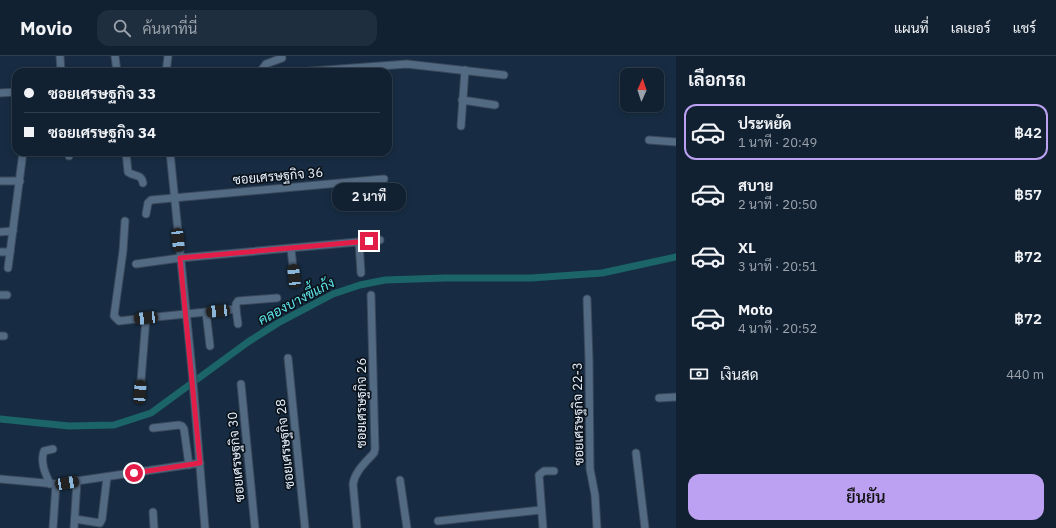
<!DOCTYPE html>
<html lang="th">
<meta charset="utf-8">
<style>
body{margin:0;font-family:"IBM Plex Sans",Sarabun,sans-serif;background:#1e2e3e;color:#f1f3f6;height:100vh;display:flex;flex-direction:column;font-size:15px;white-space:nowrap}
*{box-sizing:border-box;margin:0}
p{font-size:13px;color:#9ca3ac}
.icon{flex:none;width:22px;height:22px;fill:none;stroke:currentColor;stroke-width:2;stroke-linecap:round;stroke-linejoin:round}
.map{position:relative;flex:1;overflow:hidden}
.drawer{display:flex;flex-direction:column;background:#112132;width:380px}
.drawer>*{flex:none}
.top-card{position:absolute;left:12px;top:12px;width:380px;height:88px;border-radius:12px;box-shadow:0 2px 6px #0003,0 0 0 1px #303e4d;display:grid;align-content:center;height:88px;padding:0 12px;background:#112132}
.needle{width:26px;rotate:3deg}
.buttons{position:absolute;left:620px;top:12px;display:grid;gap:8px}
.buttons a{display:grid;place-items:center;width:44px;height:44px;border-radius:8px;background:#112132;box-shadow:0 2px 6px #0003,0 0 0 1px #303e4d;font-size:20px}
.end{position:absolute;width:18px;height:18px;margin:-9px;border:5px solid #e11d48;background:#fff;box-shadow:0 0 0 2px #fff}
.from{border-radius:50%}
.bubble{position:absolute;height:28px;border-radius:12px;background:#112132;box-shadow:0 2px 6px #0003,0 0 0 1px #303e4d;font-size:13px;font-weight:600;line-height:28px;text-align:center}
.car{position:absolute;width:12px;height:24px;margin:-12px -6px;border-radius:5px;box-shadow:0 0 3px 1px #0007;background:linear-gradient(#222 24%,#8ab4d8 0 40%,#222 0 76%,#8ab4d8 0 86%,#222 0)}
.top-card b{display:flex;align-items:center;gap:14px;height:38px;font-size:15px}
.top-card b+b{border-top:1px solid #303e4d}
.top-card i{width:10px;height:10px;background:#f1f3f6}
ul{padding:0;list-style:none}
li{display:flex;align-items:center;gap:12px;height:56px;margin:0 8px 6px;padding:0 4px;border:2px solid transparent;border-radius:12px}
li div{flex:1}
li b{display:block;font-size:15px}
li em{font-style:normal;font-weight:600}
li.on{border-color:#bca0f2}
li>.icon{width:36px;height:36px;stroke-width:1.5}
h2{padding:0 12px;font-size:18px;line-height:48px}
.pay{display:flex;align-items:center;gap:10px;height:44px;padding:0 12px;font-size:15px}
.pay p{margin-inline-start:auto}
.action{display:flex;gap:8px;margin-top:auto;padding:8px 12px}
.action a{flex:1;height:46px;border-radius:12px;background:#bca0f2;color:#111;font-size:16px;font-weight:600;line-height:46px;text-align:center}
header{display:flex;align-items:center;gap:24px;box-sizing:border-box;height:56px;padding:0 20px;background:#112132;border-bottom:1px solid #303e4d}
header strong{font-size:19px}
nav{display:flex;gap:22px;margin-inline-start:auto;font-size:14px}
.search{width:280px;height:36px;background:#1e2e3e;display:flex;align-items:center;gap:10px;box-sizing:border-box;padding:0 14px;border-radius:12px;color:#9ca3ac;font-size:15px}
main{display:flex;flex:1;min-height:0}
.map>svg:first-child{display:block}
.lines{fill:none;stroke-linecap:round;stroke-linejoin:round}
.canal{stroke:#1b6467;stroke-width:7}
.minor-casing{stroke:#39495b;stroke-width:9}
.minor{stroke:#536a83;stroke-width:7}
.route{stroke:#e11d48;stroke-width:5}
.labels{text-anchor:middle;dominant-baseline:central;stroke-width:3.5;stroke-linejoin:round;paint-order:stroke}
.street-label{font-size:13px;fill:#e9f3ff;stroke:#0b141d}
.water-label{font-size:14px;font-style:italic;fill:#5ce3e8;stroke:#0b141d}
</style>
<header>
<strong>Movio</strong>
<div class="search"><svg class="icon" aria-label="search" viewBox="0 0 24 24"><circle cx="10" cy="10" r="6"/><path d="M15 15l6 6"/></svg>ค้นหาที่นี่</div>
<nav><a>แผนที่</a><a>เลเยอร์</a><a>แชร์</a></nav>
</header>
<main>
<div class="map">
<svg width="676" height="472" viewBox="0 0 676 472">
<rect width="100%" height="100%" fill="#172c42"/>
<g class="lines">
<path class="canal" d="M0 363 69 370 114 369 151 357 248 286 278 267 333 238 360 229 385 224 445 222H531L602 217 676 201"/>
<g class="minor-casing">
<g id="minor">
<path d="M60 0 61 16"/>
<path d="M115 0 117 16"/>
<path d="M166 16 168 0"/>
<path d="M260 16 266 8 282 2"/>
<path d="M299 16 407 8 504 19"/>
<path d="M0 37 16 36"/>
<path d="M462 44 495 49"/>
<path d="M461 70 465 14"/>
<path d="M649 84 676 86"/>
<path d="M69 96V100"/>
<path d="M126 96 128 116C134 121 141 117 143 127"/>
<path d="M170 96 192 314 205 472"/>
<path d="M0 125H20"/>
<path d="M146 158 148 147 151 144 384 123"/>
<path d="M125 165 123 195 114 260 119 265 146 262"/>
<path d="M0 176 13 175"/>
<path d="M359 186 361 217"/>
<path d="M291 193 294 220"/>
<path d="M0 196H10"/>
<path d="M136 208 180 202 380 184"/>
<path d="M8 212 23 96"/>
<path d="M0 239H7"/>
<path d="M587 243 589 305 590 413 595 439 597 472"/>
<path d="M236 253 238 268"/>
<path d="M206 256 210 290"/>
<path d="M0 280H4"/>
<path d="M288 302 305 472"/>
<path d="M241 328 255 472"/>
<path d="M140 337 146 262 236 253V248L238 245 277 242"/>
<path d="M659 342 676 341"/>
<path d="M153 372 179 369 182 370 184 373 189 409"/>
<path d="M636 397 645 472"/>
<path d="M0 423 56 428 200 407"/>
<path d="M400 424 407 472"/>
<path d="M50 428C45 417 40 406 44 395L53 393"/>
<path d="M153 456 154 472"/>
<path d="M75 463 100 467 102 463 107 421"/>
<path d="M438 465 541 454"/>
<path d="M53 472 56 428"/>
<path d="M74 472 77 425"/>
<path d="M357 472 353 428C355 415 366 406 374 397L375 393 371 239"/>
<path d="M543 472 539 419 544 415H554"/>
</g>
</g>
<use href="#minor" class="minor"/>
</g>
<g class="lines">
<path class="route" d="M134 417 200 407 180 202 369 185"/>
</g>
<g class="labels">
<g class="street-label">
<text transform="translate(278 120) rotate(-5)">ซอยเศรษฐกิจ 36</text>
<text transform="translate(361 347) rotate(-90)">ซอยเศรษฐกิจ 26</text>
<text transform="translate(578 358) rotate(-91)">ซอยเศรษฐกิจ 22-3</text>
<text transform="translate(285 388) rotate(-96)">ซอยเศรษฐกิจ 28</text>
<text transform="translate(236 401) rotate(-95)">ซอยเศรษฐกิจ 30</text>
</g>
<g class="water-label">
<text transform="translate(296 245) rotate(-28)">คลองบางขี้แก้ง</text>
</g>
</g>
</svg>
<div class="buttons">
<a><svg class="needle" viewBox="-14 -14 28 28"><path d="M0-13l5 13h-10z" fill="#e53935"/><path d="M0 13l5-13h-10z" fill="#9ca3ac"/></svg></a>
</div>
<i class="end from" style="left:134px;top:417px"></i>
<i class="end" style="left:369px;top:185px"></i>
<div class="bubble" style="left:332px;top:127px;width:74px">2 นาที</div>
<i class="car" style="left:178px;top:184px;rotate:174deg"></i>
<i class="car" style="left:294px;top:220px;rotate:354deg"></i>
<i class="car" style="left:218px;top:255px;rotate:265deg"></i>
<i class="car" style="left:146px;top:262px;rotate:264deg"></i>
<i class="car" style="left:140px;top:336px;rotate:4deg"></i>
<i class="car" style="left:67px;top:427px;rotate:81deg"></i>
<div class="top-card">
<b><i class="from"></i>ซอยเศรษฐกิจ 33</b>
<b><i></i>ซอยเศรษฐกิจ 34</b>
</div>
</div>
<section class="drawer">
<h2>เลือกรถ</h2>
<ul>
<li class="on"><svg class="icon" aria-label="car" viewBox="0 0 24 24"><path d="M5 17H2v-5l4-1 3-4h7l3 4 3 1v5h-3M9 17h6M6 11h13"/><circle cx="7" cy="17" r="2"/><circle cx="17" cy="17" r="2"/></svg><div><b>ประหยัด</b><p>1 นาที · 20:49</p></div><em>฿42</em></li>
<li><svg class="icon" aria-label="car" viewBox="0 0 24 24"><path d="M5 17H2v-5l4-1 3-4h7l3 4 3 1v5h-3M9 17h6M6 11h13"/><circle cx="7" cy="17" r="2"/><circle cx="17" cy="17" r="2"/></svg><div><b>สบาย</b><p>2 นาที · 20:50</p></div><em>฿57</em></li>
<li><svg class="icon" aria-label="car" viewBox="0 0 24 24"><path d="M5 17H2v-5l4-1 3-4h7l3 4 3 1v5h-3M9 17h6M6 11h13"/><circle cx="7" cy="17" r="2"/><circle cx="17" cy="17" r="2"/></svg><div><b>XL</b><p>3 นาที · 20:51</p></div><em>฿72</em></li>
<li><svg class="icon" aria-label="car" viewBox="0 0 24 24"><path d="M5 17H2v-5l4-1 3-4h7l3 4 3 1v5h-3M9 17h6M6 11h13"/><circle cx="7" cy="17" r="2"/><circle cx="17" cy="17" r="2"/></svg><div><b>Moto</b><p>4 นาที · 20:52</p></div><em>฿72</em></li>
</ul>
<div class="pay"><svg class="icon" aria-label="cash" viewBox="0 0 24 24"><path d="M3 7h18v10H3z"/><circle cx="12" cy="12" r="2"/></svg>เงินสด<p>440 m</p></div>
<div class="action"><a>ยืนยัน</a></div>
</section>
</main>
